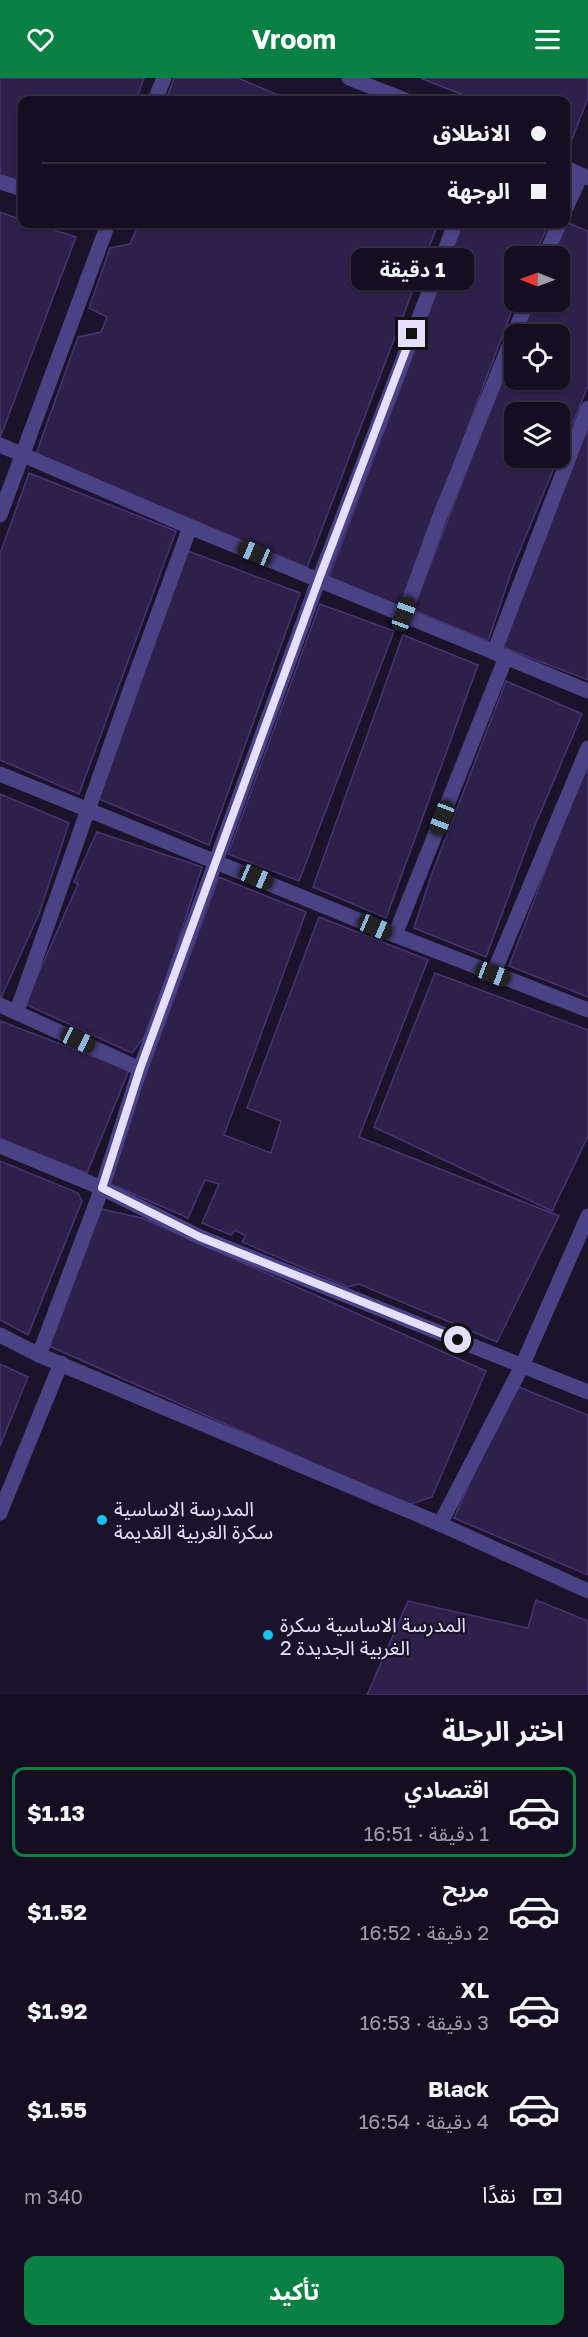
<!DOCTYPE html>
<html lang="ar">
<meta charset="utf-8">
<style>
body{margin:0;font-family:"Golos Text","Noto Sans Arabic",sans-serif;background:#1d1729;color:#f1f3f6;direction:rtl;height:100vh;display:flex;flex-direction:column;font-size:22px;white-space:nowrap}
*{box-sizing:border-box;margin:0}
p{font-size:20px;color:#9d9ca5}
.icon{flex:none;width:33px;height:33px;fill:none;stroke:currentColor;stroke-width:2;stroke-linecap:round;stroke-linejoin:round}
.map{position:relative;height:1617px;overflow:hidden;direction:ltr}
.panel{display:flex;flex-direction:column;background:#140e20;flex:1}
.panel>*{flex:none}
.hud{position:absolute;left:18px;top:18px;width:552px;height:132px;border-radius:12px;box-shadow:0 2px 4px #0004,0 0 0 2px #332e3e;direction:rtl;display:grid;align-content:center;height:132px;padding:0 24px;background:#140e20}
.needle{width:39px;rotate:271deg}
.controls{position:absolute;left:504px;top:168px;display:grid;gap:12px}
.controls a{display:grid;place-items:center;width:66px;height:66px;border-radius:12px;background:#140e20;box-shadow:0 2px 4px #0004,0 0 0 2px #332e3e;font-size:30px}
.end{position:absolute;width:27px;height:27px;margin:-14px;border:8px solid #e5dffd;background:#111;box-shadow:0 0 0 3px #111}
.from{border-radius:50%}
.bubble{position:absolute;height:42px;border-radius:12px;background:#140e20;box-shadow:0 2px 4px #0004,0 0 0 2px #332e3e;font-size:20px;font-weight:700;line-height:42px;text-align:center;direction:rtl}
.car{position:absolute;width:18px;height:36px;margin:-18px -9px;border-radius:8px;box-shadow:0 0 4px 2px #0007;background:linear-gradient(#222 24%,#8ab4d8 0 40%,#222 0 76%,#8ab4d8 0 86%,#222 0)}
.hud b{display:flex;align-items:center;gap:21px;height:57px;font-size:22px}
.hud b+b{border-top:2px solid #332e3e}
.hud i{width:15px;height:15px;background:#f1f3f6}
ul{padding:0;list-style:none}
li{display:flex;align-items:center;gap:18px;height:90px;margin:0 12px 9px;padding:0 12px;border:3px solid transparent;border-radius:12px}
li div{flex:1}
li b{display:block;font-size:22px}
li em{font-style:normal;font-weight:700}
li.on{border-color:#0b8043}
li>.icon{width:54px;height:54px;stroke-width:1.5}
h2{padding:0 24px;font-size:27px;line-height:72px}
.pay{display:flex;align-items:center;gap:15px;height:66px;padding:0 24px;font-size:22px}
.pay p{margin-inline-start:auto}
.button{display:flex;gap:12px;margin-top:auto;padding:12px 24px}
.button a{flex:1;height:69px;border-radius:12px;background:#0b8043;color:#fff;font-size:24px;font-weight:700;line-height:69px;text-align:center}
header{display:flex;justify-content:space-between;align-items:center;height:78px;padding:0 24px;background:#0b8043;color:#fff;font-size:27px;font-weight:700}
.map>svg:first-child{display:block}
.building{fill:#2d204a;stroke:#473474;stroke-width:1.5}
.lines{fill:none;stroke-linecap:round;stroke-linejoin:round}
.street{stroke:#4b4286;stroke-width:15}
.route{stroke:#e5dffd;stroke-width:8}
.poi-dot{fill:#19c3ef;stroke:#1a132a;stroke-width:2}
.labels{text-anchor:middle;dominant-baseline:central;stroke-width:4.5;stroke-linejoin:round;paint-order:stroke}
.poi-label{font-size:20px;fill:#e5dffd;stroke:#1a132a;text-anchor:start}
</style>
<header><svg class="icon" aria-label="menu" viewBox="0 0 24 24"><path d="M4 6h16M4 12h16M4 18h16"/></svg>Vroom<svg class="icon" aria-label="heart" viewBox="0 0 24 24"><path d="M12 20l-8-8c-3-5 5-10 8-4 3-6 11-1 8 4z"/></svg></header>
<div class="map">
<svg width="588" height="1617" viewBox="0 0 588 1617">
<rect width="100%" height="100%" fill="#1a132a"/>
<g class="building">
<path d="M0 0H144L136 22H22V105L0 97Z"/>
<path d="M174 0H238L290 22H166Z"/>
<path d="M420 0H588V20L572 61 566 59V22H476Z"/>
<path d="M0 134 22 142V146H35L76 159 0 360Z"/>
<path d="M566 144 588 153V308L560 376V334H514V380H558L513 489 488 563 413 532 514 270V302H560V256H520L532 224H560V178H550Z"/>
<path d="M139 146H438L307 490 36 376 78 259 101 254 107 239 89 230 110 170 130 166Z"/>
<path d="M458 146H549L534 178H514L515 224 400 529 329 499 438 210Z"/>
<path d="M588 338V602L500 568Z"/>
<path d="M29 395 176 453 79 716 0 682V476Z"/>
<path d="M188 473 300 515 209 767 99 721Z"/>
<path d="M320 526 394 553 299 803 228 776Z"/>
<path d="M403 557 478 587 386 840 313 809Z"/>
<path d="M506 603 582 636 533 752 486 879 414 850 431 798Z"/>
<path d="M588 680V919L509 888Z"/>
<path d="M0 716 69 745 39 836 0 922Z"/>
<path d="M97 754 202 789 150 951 132 975 25 926 78 806 74 804Z"/>
<path d="M219 799 306 834 224 1057 271 1075 281 1043 247 1030 319 839 428 882 359 1059 559 1138 497 1264 359 1206 348 1209 242 1164 246 1158 235 1152 231 1157 202 1145 219 1106 205 1102 188 1140 106 1104Z"/>
<path d="M435 895 588 952V1058L552 1133 374 1049Z"/>
<path d="M0 943 129 992 87 1095 0 1061Z"/>
<path d="M0 1083 78 1115 82 1123 28 1257 0 1242Z"/>
<path d="M101 1131 142 1140 486 1293 432 1419 408 1427 47 1267Z"/>
<path d="M0 1286 28 1299 0 1368Z"/>
<path d="M514 1307 588 1337V1497L454 1440Z"/>
<path d="M536 1522 588 1543V1617H367L408 1523 528 1550Z"/>
</g>
<g class="lines">
<g class="street">
<path d="M349 0 405 22"/>
<path d="M155 22 164 0"/>
<path d="M566 90 588 100"/>
<path d="M0 104 22 111"/>
<path d="M566 130 581 97"/>
<path d="M545 178 559 146"/>
<path d="M0 367 190 449 588 613"/>
<path d="M0 437 108 146"/>
<path d="M404 536 440 438 527 224"/>
<path d="M494 574 588 330"/>
<path d="M0 696 395 857 588 932"/>
<path d="M395 857 506 579"/>
<path d="M493 896 588 670"/>
<path d="M0 927 140 991"/>
<path d="M17 933 132 607 190 449"/>
<path d="M0 1068 102 1110 200 1159 588 1314"/>
<path d="M0 1257 39 1277 440 1446 588 1513"/>
<path d="M39 1277 102 1110 140 991 319 501 455 146"/>
<path d="M0 1435 61 1285"/>
<path d="M440 1446 522 1288 588 1138"/>
</g>
</g>
<g class="lines">
<path class="route" d="M412 256 319 501 140 991 102 1110 200 1159 458 1262"/>
</g>
<g class="poi-dot">
<circle cx="102" cy="1442" r="6"/>
<circle cx="268" cy="1557" r="6"/>
</g>
<g class="labels">
<g class="poi-label">
<text x="114" y="1430">المدرسة الاساسية<tspan x="114" dy="23">سكرة الغربية القديمة</tspan></text>
<text x="280" y="1546">المدرسة الاساسية سكرة<tspan x="280" dy="23">الغربية الجديدة 2</tspan></text>
</g>
</g>
</svg>
<div class="controls">
<a><svg class="needle" viewBox="-14 -14 28 28"><path d="M0-13l5 13h-10z" fill="#e53935"/><path d="M0 13l5-13h-10z" fill="#9d9ca5"/></svg></a>
<a><svg class="icon" aria-label="locate" viewBox="0 0 24 24"><circle cx="12" cy="12" r="6"/><path d="M12 2v4M12 18v4M2 12h4M18 12h4"/></svg></a>
<a><svg class="icon" aria-label="layers" viewBox="0 0 24 24"><path d="M12 4l9 5-9 5-9-5zM3 14l9 5 9-5"/></svg></a>
</div>
<i class="end from" style="left:458px;top:1262px"></i>
<i class="end" style="left:412px;top:256px"></i>
<div class="bubble" style="left:351px;top:170px;width:123px">1 دقيقة</div>
<i class="car" style="left:255px;top:475px;rotate:292deg"></i>
<i class="car" style="left:404px;top:536px;rotate:20deg"></i>
<i class="car" style="left:442px;top:740px;rotate:201deg"></i>
<i class="car" style="left:256px;top:799px;rotate:113deg"></i>
<i class="car" style="left:375px;top:849px;rotate:113deg"></i>
<i class="car" style="left:493px;top:896px;rotate:111deg"></i>
<i class="car" style="left:78px;top:962px;rotate:115deg"></i>
<div class="hud">
<b><i class="from"></i>الانطلاق</b>
<b><i></i>الوجهة</b>
</div>
</div>
<section class="panel">
<h2>اختر الرحلة</h2>
<ul>
<li class="on"><svg class="icon" aria-label="car" viewBox="0 0 24 24"><path d="M5 17H2v-5l4-1 3-4h7l3 4 3 1v5h-3M9 17h6M6 11h13"/><circle cx="7" cy="17" r="2"/><circle cx="17" cy="17" r="2"/></svg><div><b>اقتصادي</b><p>1 دقيقة · 16:51</p></div><em>$1.13</em></li>
<li><svg class="icon" aria-label="car" viewBox="0 0 24 24"><path d="M5 17H2v-5l4-1 3-4h7l3 4 3 1v5h-3M9 17h6M6 11h13"/><circle cx="7" cy="17" r="2"/><circle cx="17" cy="17" r="2"/></svg><div><b>مريح</b><p>2 دقيقة · 16:52</p></div><em>$1.52</em></li>
<li><svg class="icon" aria-label="car" viewBox="0 0 24 24"><path d="M5 17H2v-5l4-1 3-4h7l3 4 3 1v5h-3M9 17h6M6 11h13"/><circle cx="7" cy="17" r="2"/><circle cx="17" cy="17" r="2"/></svg><div><b>XL</b><p>3 دقيقة · 16:53</p></div><em>$1.92</em></li>
<li><svg class="icon" aria-label="car" viewBox="0 0 24 24"><path d="M5 17H2v-5l4-1 3-4h7l3 4 3 1v5h-3M9 17h6M6 11h13"/><circle cx="7" cy="17" r="2"/><circle cx="17" cy="17" r="2"/></svg><div><b>Black</b><p>4 دقيقة · 16:54</p></div><em>$1.55</em></li>
</ul>
<div class="pay"><svg class="icon" aria-label="cash" viewBox="0 0 24 24"><path d="M3 7h18v10H3z"/><circle cx="12" cy="12" r="2"/></svg>نقدًا<p>340 m</p></div>
<div class="button"><a>تأكيد</a></div>
</section>
